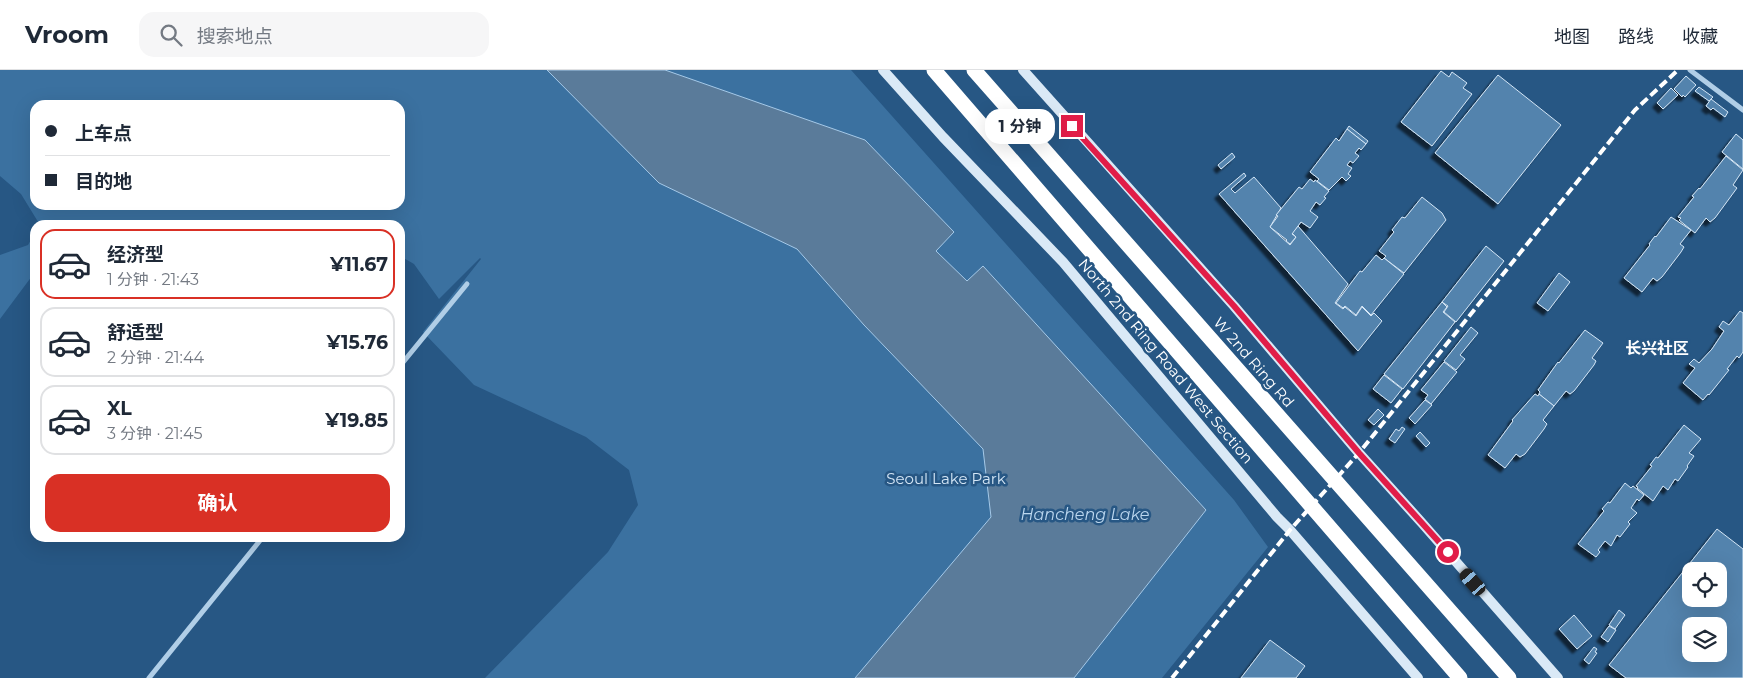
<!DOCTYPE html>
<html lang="zh">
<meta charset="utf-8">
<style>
body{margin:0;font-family:Montserrat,"Noto Sans SC",sans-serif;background:#f6f6f7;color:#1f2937;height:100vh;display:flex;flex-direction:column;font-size:19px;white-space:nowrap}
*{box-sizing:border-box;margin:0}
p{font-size:16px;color:#747a83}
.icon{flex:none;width:28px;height:28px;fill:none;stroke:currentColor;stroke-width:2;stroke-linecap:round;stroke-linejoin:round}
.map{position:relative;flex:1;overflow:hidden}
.drawer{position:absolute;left:30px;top:150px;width:375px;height:322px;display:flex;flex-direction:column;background:#fff;border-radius:15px;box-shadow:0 5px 20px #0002}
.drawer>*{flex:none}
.top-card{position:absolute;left:30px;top:30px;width:375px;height:110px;border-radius:15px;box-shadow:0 5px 20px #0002;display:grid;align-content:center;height:110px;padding:0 15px;background:#fff}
.fabs{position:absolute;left:1682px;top:492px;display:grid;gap:10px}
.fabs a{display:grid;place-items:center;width:45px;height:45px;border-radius:10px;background:#fff;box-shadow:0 5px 20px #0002;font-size:25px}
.end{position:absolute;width:22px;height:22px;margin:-11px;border:6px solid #e11d48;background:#fff;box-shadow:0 0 0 2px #fff}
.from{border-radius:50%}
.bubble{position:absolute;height:35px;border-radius:15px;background:#fff;box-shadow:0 5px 20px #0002;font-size:16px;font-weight:700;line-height:35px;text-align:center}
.car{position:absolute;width:15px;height:30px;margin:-15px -8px;border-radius:6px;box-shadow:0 0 4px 1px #0007;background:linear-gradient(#222 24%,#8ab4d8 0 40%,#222 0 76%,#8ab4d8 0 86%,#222 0)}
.top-card b{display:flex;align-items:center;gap:18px;height:48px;font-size:19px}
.top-card b+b{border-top:1px solid #e0e1e3}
.top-card i{width:12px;height:12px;background:#1f2937}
ul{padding:9px 0 0;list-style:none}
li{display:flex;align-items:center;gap:15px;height:70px;margin:0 10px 8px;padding:0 5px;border:2px solid #e0e1e3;border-radius:15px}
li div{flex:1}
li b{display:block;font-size:19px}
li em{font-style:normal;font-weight:700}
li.current{border-color:#d93025}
li>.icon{width:45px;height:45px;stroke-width:1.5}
.button{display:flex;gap:10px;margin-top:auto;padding:10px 15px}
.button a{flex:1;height:58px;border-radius:15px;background:#d93025;color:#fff;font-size:20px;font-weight:700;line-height:58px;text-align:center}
header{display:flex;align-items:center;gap:30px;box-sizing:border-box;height:70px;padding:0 25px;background:#fff;border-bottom:1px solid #e0e1e3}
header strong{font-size:24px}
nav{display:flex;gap:28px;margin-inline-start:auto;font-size:18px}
.search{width:350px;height:45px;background:#f6f6f7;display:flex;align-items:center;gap:12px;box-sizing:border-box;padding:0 18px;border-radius:15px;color:#747a83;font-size:19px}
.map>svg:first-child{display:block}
.green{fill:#3b71a0;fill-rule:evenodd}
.water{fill:#5a7b9a;stroke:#a5c9e8}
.building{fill:#5383ad;stroke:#d4e6f6;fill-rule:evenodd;filter:url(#shadow)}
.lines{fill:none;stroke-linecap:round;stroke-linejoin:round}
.street{stroke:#b0cee7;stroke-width:5}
.secondary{stroke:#dae9f6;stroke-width:10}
.highway{stroke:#fff;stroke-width:15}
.rail{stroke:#fff;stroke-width:4;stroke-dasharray:9 4;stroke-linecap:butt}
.route{stroke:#e11d48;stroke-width:6}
.labels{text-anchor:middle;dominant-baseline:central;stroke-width:5;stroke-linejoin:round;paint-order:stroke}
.street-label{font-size:15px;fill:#fff;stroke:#275784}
.park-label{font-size:15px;fill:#d4e6f6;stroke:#275784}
.neighbourhood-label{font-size:16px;font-weight:bold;fill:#fff;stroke:#275784}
.water-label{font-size:16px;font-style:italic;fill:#bcd7ef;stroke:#275784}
</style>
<header>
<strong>Vroom</strong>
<div class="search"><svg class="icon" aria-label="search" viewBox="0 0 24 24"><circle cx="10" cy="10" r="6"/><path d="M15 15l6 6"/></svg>搜索地点</div>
<nav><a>地图</a><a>路线</a><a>收藏</a></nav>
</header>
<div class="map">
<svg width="1743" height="608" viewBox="0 0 1743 608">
<defs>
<filter id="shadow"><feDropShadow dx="-4.5" dy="4.5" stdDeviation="1" flood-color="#0009"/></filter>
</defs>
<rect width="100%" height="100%" fill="#275784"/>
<g class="green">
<path d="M0 0H851L1234 430 1268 477 1162 608H485L608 482 638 435 629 400 586 367 474 315 423 262 481 189 480 188 439 229 414 194 400 186V155H206L202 151 198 155H40L21 124 0 106ZM35 35H400V135H35Z"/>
<path d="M35 163V202L0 249V185L28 175Z"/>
</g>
<path class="water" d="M547 0H665L865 70 954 162 936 181 967 211 983 196 1206 440 1074 608H855L991 447 983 379 864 255 797 179 659 113Z"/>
<g class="building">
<path d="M1441 1 1449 7 1452 2 1467 13 1463 18 1472 24 1432 76 1401 52Z"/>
<path d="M1498 5 1561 55 1498 134 1435 83Z"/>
<path d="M1686 6 1696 15 1685 27 1683 25 1682 27 1674 19Z"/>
<path d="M1699 17 1713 27 1709 31 1695 21Z"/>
<path d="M1671 18 1678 25 1663 39 1657 33Z"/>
<path d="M1711 29 1728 42 1725 47 1713 38 1711 40 1706 36Z"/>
<path d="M1349 56 1368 71 1366 74 1347 59Z"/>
<path d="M1347 59 1366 74 1361 80 1359 78 1355 83 1359 86 1353 93 1350 91 1347 95 1352 98 1348 104 1351 106 1346 111 1342 107 1329 120 1317 111 1319 109 1310 102 1336 68 1339 71Z"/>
<path d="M1736 64 1743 70V99L1722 82Z"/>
<path d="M1232 83 1235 87 1221 99 1218 95Z"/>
<path d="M1726 86 1743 100 1733 115 1737 118 1715 148 1710 152 1706 148 1695 163 1679 150 1681 148 1678 147 1694 127 1692 126 1699 118 1700 119Z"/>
<path d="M1244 103 1246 106 1231 119 1235 123 1254 107 1281 138 1270 157 1290 175 1296 167 1292 163 1298 156 1348 214 1335 233 1343 239 1345 237 1356 246 1362 237 1371 246 1374 243 1382 251 1358 281 1219 124Z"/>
<path d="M1310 109 1314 112 1315 110 1329 121 1324 127 1326 128 1320 135 1316 132 1310 141 1318 147 1310 158 1301 152 1292 164 1296 167 1290 174 1286 171 1287 170 1270 157 1278 146 1276 145 1299 117 1302 119Z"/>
<path d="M1422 127 1442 143 1446 150 1404 203 1384 188 1386 186 1379 181 1394 162 1392 160 1402 147 1405 148Z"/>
<path d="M1671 147 1691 160 1680 174 1684 177 1681 182 1662 207 1657 211 1653 208 1642 222 1624 208 1650 175 1649 174 1655 166 1656 167Z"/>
<path d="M1486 176 1504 191 1456 252 1444 242 1448 236 1442 232Z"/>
<path d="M1376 185 1382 190 1384 188 1404 204 1371 245 1362 236 1356 245 1345 236 1343 238 1336 233 1360 201 1362 202Z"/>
<path d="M1559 203 1570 212 1548 241 1537 233Z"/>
<path d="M1442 232 1447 237 1443 242 1455 252 1403 319 1384 304Z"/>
<path d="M1740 241 1743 243V282L1739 288 1737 286 1727 299 1729 300 1709 325 1708 324 1703 330 1683 313 1695 298 1689 294 1694 289 1699 293 1712 279 1724 261 1719 257 1723 251 1729 255Z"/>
<path d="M1471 257 1478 263 1460 285 1465 289 1456 300 1444 291Z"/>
<path d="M1585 260 1603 273 1592 288 1596 291 1594 295 1574 321 1570 324 1566 321 1554 336 1539 324 1540 322 1538 320 1558 292 1559 293Z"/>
<path d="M1444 292 1457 302 1431 334 1425 329 1428 325 1421 320Z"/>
<path d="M1384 305 1402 319 1391 333 1373 319Z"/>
<path d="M1535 324 1538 326 1539 324 1554 336 1543 350 1547 354 1544 359 1525 384 1520 387 1516 384 1505 398 1488 385 1513 351 1512 350Z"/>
<path d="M1425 330 1432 335 1415 354 1409 348Z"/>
<path d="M1378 339 1384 345 1374 355 1368 350Z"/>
<path d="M1684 355 1701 369 1689 383 1694 386 1687 396 1688 397 1678 411 1675 409 1668 420 1663 416 1653 431 1637 418 1638 417 1636 416 1652 396 1650 395 1656 387 1658 388Z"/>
<path d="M1402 357 1405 359 1395 373 1389 369 1396 359 1399 361Z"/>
<path d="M1420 362 1430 373 1426 377 1416 366Z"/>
<path d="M1625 413 1631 418 1633 416 1644 425 1639 431 1637 429 1631 438 1637 443 1628 452 1630 454 1620 467 1617 465 1611 476 1605 471 1598 480 1600 482 1596 487 1578 474 1604 441 1602 439 1608 432 1610 433Z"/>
<path d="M1717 459 1743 479V608H1626L1609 595ZM1691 501H1719V529H1691ZM1691 556H1719V584H1691Z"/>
<path d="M1619 540 1625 545 1615 559 1609 555Z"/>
<path d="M1574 545 1592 566 1577 579 1559 559Z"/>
<path d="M1609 556 1616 560 1608 572 1601 567Z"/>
<path d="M1270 570 1305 596 1296 608H1241Z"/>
<path d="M1594 577 1597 579 1595 582 1597 583 1589 594 1584 590Z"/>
</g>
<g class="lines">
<g class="street">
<path d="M1690 0 1743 40"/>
<path d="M400 296 467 214"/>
<path d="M149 608 262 468"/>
</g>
<g class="secondary">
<path d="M883 0 943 67 1063 192 1277 447 1290 460 1418 608"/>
<path d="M1023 0 1234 236 1359 383 1422 453 1558 608"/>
</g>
<g class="highway">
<path d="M934 0 1460 608"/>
<path d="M974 0 1509 608"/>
</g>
<path class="rail" d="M1172 608 1290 460 1359 383 1635 40 1678 0"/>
</g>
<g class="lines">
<path class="route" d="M1072 56 1234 236 1359 383 1448 482"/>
</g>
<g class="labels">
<g class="street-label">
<text transform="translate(1166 291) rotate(50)">North 2nd Ring Road West Section</text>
<text transform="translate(1254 292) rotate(49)">W 2nd Ring Rd</text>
</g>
<g class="park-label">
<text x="946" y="408">Seoul Lake Park</text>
</g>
<g class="neighbourhood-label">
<text x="1657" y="278">长兴社区</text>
</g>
<g class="water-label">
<text x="1085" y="444">Hancheng Lake</text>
</g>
</g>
</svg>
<div class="fabs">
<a><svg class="icon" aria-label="locate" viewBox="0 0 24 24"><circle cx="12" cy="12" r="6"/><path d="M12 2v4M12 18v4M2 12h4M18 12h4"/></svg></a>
<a><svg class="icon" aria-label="layers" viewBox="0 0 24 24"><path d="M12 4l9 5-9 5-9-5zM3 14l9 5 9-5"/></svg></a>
</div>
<i class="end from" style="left:1448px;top:482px"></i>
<i class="end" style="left:1072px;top:56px"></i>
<div class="bubble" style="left:985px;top:39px;width:70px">1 分钟</div>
<i class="car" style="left:1473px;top:512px;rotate:319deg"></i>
<div class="top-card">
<b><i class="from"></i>上车点</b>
<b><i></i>目的地</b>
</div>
<section class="drawer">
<ul>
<li class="current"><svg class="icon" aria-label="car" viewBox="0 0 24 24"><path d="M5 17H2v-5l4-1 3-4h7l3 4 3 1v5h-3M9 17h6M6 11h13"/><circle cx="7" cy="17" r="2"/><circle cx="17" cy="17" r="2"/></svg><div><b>经济型</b><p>1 分钟 · 21:43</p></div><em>¥11.67</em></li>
<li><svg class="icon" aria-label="car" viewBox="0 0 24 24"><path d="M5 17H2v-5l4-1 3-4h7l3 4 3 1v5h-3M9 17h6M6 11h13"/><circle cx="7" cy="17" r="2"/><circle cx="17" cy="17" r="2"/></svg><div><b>舒适型</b><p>2 分钟 · 21:44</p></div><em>¥15.76</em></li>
<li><svg class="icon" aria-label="car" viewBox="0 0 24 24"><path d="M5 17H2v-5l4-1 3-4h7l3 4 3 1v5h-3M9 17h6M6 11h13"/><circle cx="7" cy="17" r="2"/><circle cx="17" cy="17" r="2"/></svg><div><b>XL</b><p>3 分钟 · 21:45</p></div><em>¥19.85</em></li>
</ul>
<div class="button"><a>确认</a></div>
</section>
</div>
